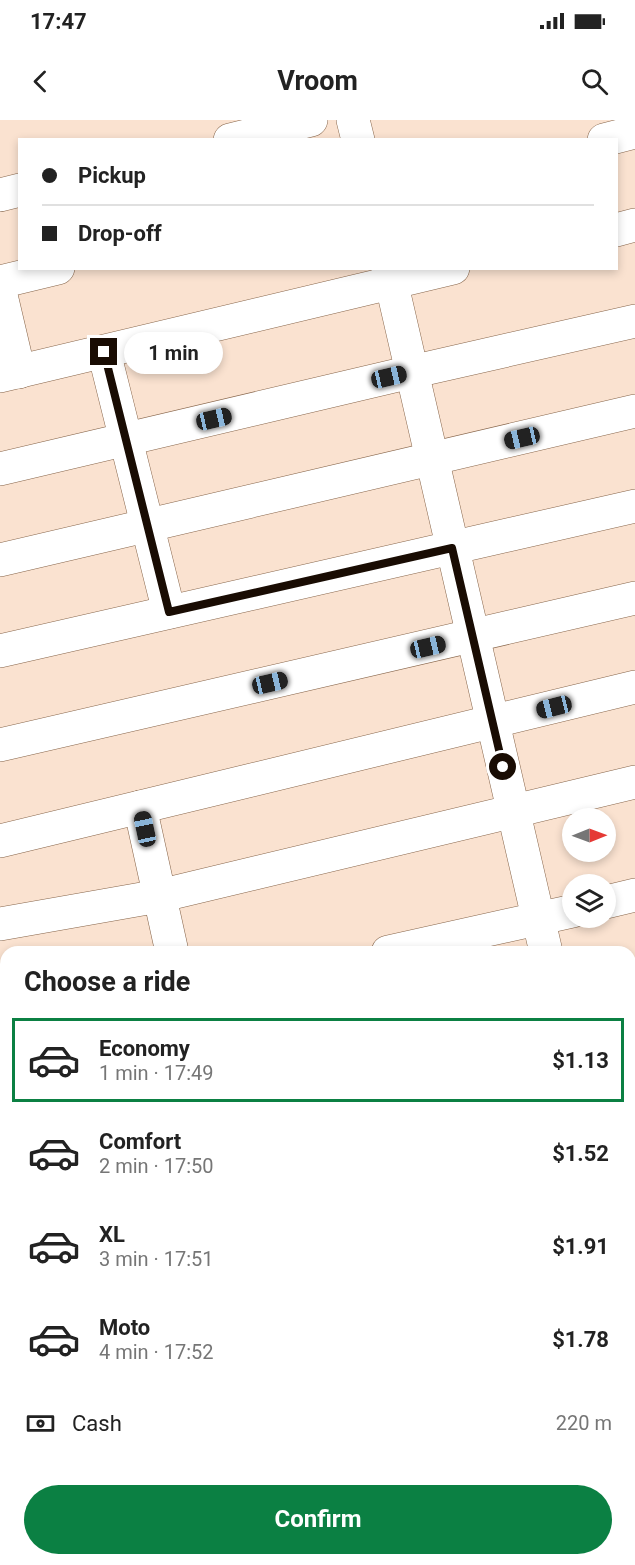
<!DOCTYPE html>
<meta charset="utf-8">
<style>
body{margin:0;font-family:Roboto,sans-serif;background:#f6f6f6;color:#222;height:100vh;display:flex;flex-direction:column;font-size:22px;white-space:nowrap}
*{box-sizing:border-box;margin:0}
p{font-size:20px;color:#767676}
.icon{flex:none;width:33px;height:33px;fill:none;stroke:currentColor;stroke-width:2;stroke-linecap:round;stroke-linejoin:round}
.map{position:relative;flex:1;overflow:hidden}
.details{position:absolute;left:0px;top:826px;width:636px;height:620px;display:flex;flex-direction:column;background:#fff;border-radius:18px 18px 0 0;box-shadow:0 3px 9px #0003}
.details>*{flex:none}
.guide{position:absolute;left:18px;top:18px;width:600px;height:132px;border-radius:0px;box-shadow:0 3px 9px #0003;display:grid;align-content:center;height:132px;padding:0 24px;background:#fff}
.needle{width:39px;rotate:89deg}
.tools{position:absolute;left:562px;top:688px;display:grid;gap:12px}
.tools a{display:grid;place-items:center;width:54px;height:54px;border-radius:50%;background:#fff;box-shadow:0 3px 9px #0003;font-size:30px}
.end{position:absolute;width:27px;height:27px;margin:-14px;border:8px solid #190c03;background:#fff;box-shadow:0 0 0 3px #fff}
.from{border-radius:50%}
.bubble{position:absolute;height:42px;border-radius:21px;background:#fff;box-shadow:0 3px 9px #0003;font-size:20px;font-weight:700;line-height:42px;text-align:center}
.car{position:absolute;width:18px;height:36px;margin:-18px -9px;border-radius:8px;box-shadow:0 0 4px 2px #0007;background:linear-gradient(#222 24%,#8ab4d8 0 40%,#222 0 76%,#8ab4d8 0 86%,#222 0)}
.guide b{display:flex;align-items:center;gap:21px;height:57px;font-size:22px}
.guide b+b{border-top:2px solid #e0e0e0}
.guide i{width:15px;height:15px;background:#222}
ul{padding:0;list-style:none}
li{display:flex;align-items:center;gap:18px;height:84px;margin:0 12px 9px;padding:0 12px;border:3px solid transparent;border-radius:0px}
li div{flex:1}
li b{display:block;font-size:22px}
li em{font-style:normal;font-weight:700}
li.active{border-color:#0b8043}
li>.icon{width:54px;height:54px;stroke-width:1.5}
h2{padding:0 24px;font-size:27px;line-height:72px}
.pay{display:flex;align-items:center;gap:15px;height:66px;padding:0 24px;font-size:22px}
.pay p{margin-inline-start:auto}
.primary-button{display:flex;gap:12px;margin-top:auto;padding:12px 24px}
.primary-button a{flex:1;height:69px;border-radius:36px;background:#0b8043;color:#fff;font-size:24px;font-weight:700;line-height:69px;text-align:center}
.status{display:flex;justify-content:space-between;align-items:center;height:42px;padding:0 30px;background:#fff;direction:ltr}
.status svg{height:16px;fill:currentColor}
header{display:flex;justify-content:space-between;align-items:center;height:78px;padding:0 24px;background:#fff;font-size:27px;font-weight:700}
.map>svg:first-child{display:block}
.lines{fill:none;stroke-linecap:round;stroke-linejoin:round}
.minor-casing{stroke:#87654a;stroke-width:34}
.minor{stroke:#fff;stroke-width:33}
.route{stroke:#190c03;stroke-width:8}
</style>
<div class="status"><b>17:47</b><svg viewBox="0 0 49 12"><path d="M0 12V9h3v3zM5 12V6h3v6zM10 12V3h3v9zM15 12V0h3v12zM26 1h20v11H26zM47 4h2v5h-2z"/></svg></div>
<header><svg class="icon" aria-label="back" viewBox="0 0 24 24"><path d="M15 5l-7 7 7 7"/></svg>Vroom<svg class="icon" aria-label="search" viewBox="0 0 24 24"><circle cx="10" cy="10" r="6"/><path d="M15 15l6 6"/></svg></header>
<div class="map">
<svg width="635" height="1445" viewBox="0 0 635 1445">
<rect width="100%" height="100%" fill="#fae2d0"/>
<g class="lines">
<g class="minor-casing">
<g id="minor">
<path d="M353 0 358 20"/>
<path d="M230 20 311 0"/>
<path d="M604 20 635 12"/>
<path d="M0 75 20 70"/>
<path d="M616 110 635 105"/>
<path d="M388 148 546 832"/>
<path d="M0 162 58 148"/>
<path d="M0 171 19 252"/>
<path d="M104 232 169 492"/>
<path d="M0 256 453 148"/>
<path d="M0 349 411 252 635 201"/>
<path d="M0 440 635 291"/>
<path d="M0 531 635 386"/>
<path d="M0 625 635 478"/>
<path d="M140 687 172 832"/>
<path d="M0 721 635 567"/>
<path d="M606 782 635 775"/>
<path d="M0 804 159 776 635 662"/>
<path d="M388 832 573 791"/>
<path d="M630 878 635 877"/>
<path d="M0 897 6 895"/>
<path d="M630 975 635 973"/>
<path d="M630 1065 635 1064"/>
<path d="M630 1155 635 1154"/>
<path d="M630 1187 635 1205"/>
<path d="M0 1223 6 1222"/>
<path d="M0 1298 6 1297"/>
<path d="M112 1440 113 1445"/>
<path d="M185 1440 186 1445"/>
<path d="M267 1440 268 1445"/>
<path d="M329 1440 330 1445"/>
<path d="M402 1440 404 1445"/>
<path d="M467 1440 469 1445"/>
</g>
</g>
<use href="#minor" class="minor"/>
</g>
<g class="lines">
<path class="route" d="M104 232 169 492 452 428 503 647"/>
</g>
</svg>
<div class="tools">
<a><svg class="needle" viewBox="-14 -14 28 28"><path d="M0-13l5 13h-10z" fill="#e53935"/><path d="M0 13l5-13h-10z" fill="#767676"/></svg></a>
<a><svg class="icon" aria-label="layers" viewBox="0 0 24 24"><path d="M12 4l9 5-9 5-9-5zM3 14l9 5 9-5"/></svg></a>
</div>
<i class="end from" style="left:503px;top:647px"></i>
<i class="end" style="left:104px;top:232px"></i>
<div class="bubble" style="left:124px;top:212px;width:99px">1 min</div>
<i class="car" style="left:389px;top:257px;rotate:77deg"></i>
<i class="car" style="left:214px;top:299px;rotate:77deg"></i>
<i class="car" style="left:522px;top:318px;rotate:257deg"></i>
<i class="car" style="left:428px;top:527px;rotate:77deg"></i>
<i class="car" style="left:270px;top:563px;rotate:77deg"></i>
<i class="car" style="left:554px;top:587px;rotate:256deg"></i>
<i class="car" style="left:145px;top:709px;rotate:348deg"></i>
<div class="guide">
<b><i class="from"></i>Pickup</b>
<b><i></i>Drop-off</b>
</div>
<section class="details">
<h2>Choose a ride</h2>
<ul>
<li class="active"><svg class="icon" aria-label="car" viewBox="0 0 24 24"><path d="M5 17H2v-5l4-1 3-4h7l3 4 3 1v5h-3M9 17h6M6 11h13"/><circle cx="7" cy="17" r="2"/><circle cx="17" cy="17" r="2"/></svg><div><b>Economy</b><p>1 min · 17:49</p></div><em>$1.13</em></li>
<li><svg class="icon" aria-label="car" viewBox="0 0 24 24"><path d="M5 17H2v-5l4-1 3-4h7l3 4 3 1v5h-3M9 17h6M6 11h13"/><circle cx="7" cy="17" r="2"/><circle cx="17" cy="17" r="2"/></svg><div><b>Comfort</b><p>2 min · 17:50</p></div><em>$1.52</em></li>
<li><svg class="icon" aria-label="car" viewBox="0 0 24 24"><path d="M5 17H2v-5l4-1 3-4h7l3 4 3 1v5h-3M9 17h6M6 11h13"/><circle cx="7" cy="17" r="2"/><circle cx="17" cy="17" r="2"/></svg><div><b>XL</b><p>3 min · 17:51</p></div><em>$1.91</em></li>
<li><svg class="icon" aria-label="car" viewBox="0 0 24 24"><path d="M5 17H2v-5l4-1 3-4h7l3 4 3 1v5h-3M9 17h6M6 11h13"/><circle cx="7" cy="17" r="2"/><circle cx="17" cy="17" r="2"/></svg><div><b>Moto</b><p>4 min · 17:52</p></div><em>$1.78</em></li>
</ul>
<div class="pay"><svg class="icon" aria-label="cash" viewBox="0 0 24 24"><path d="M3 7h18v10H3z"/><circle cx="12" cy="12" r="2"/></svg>Cash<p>220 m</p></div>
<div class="primary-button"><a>Confirm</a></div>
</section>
</div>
